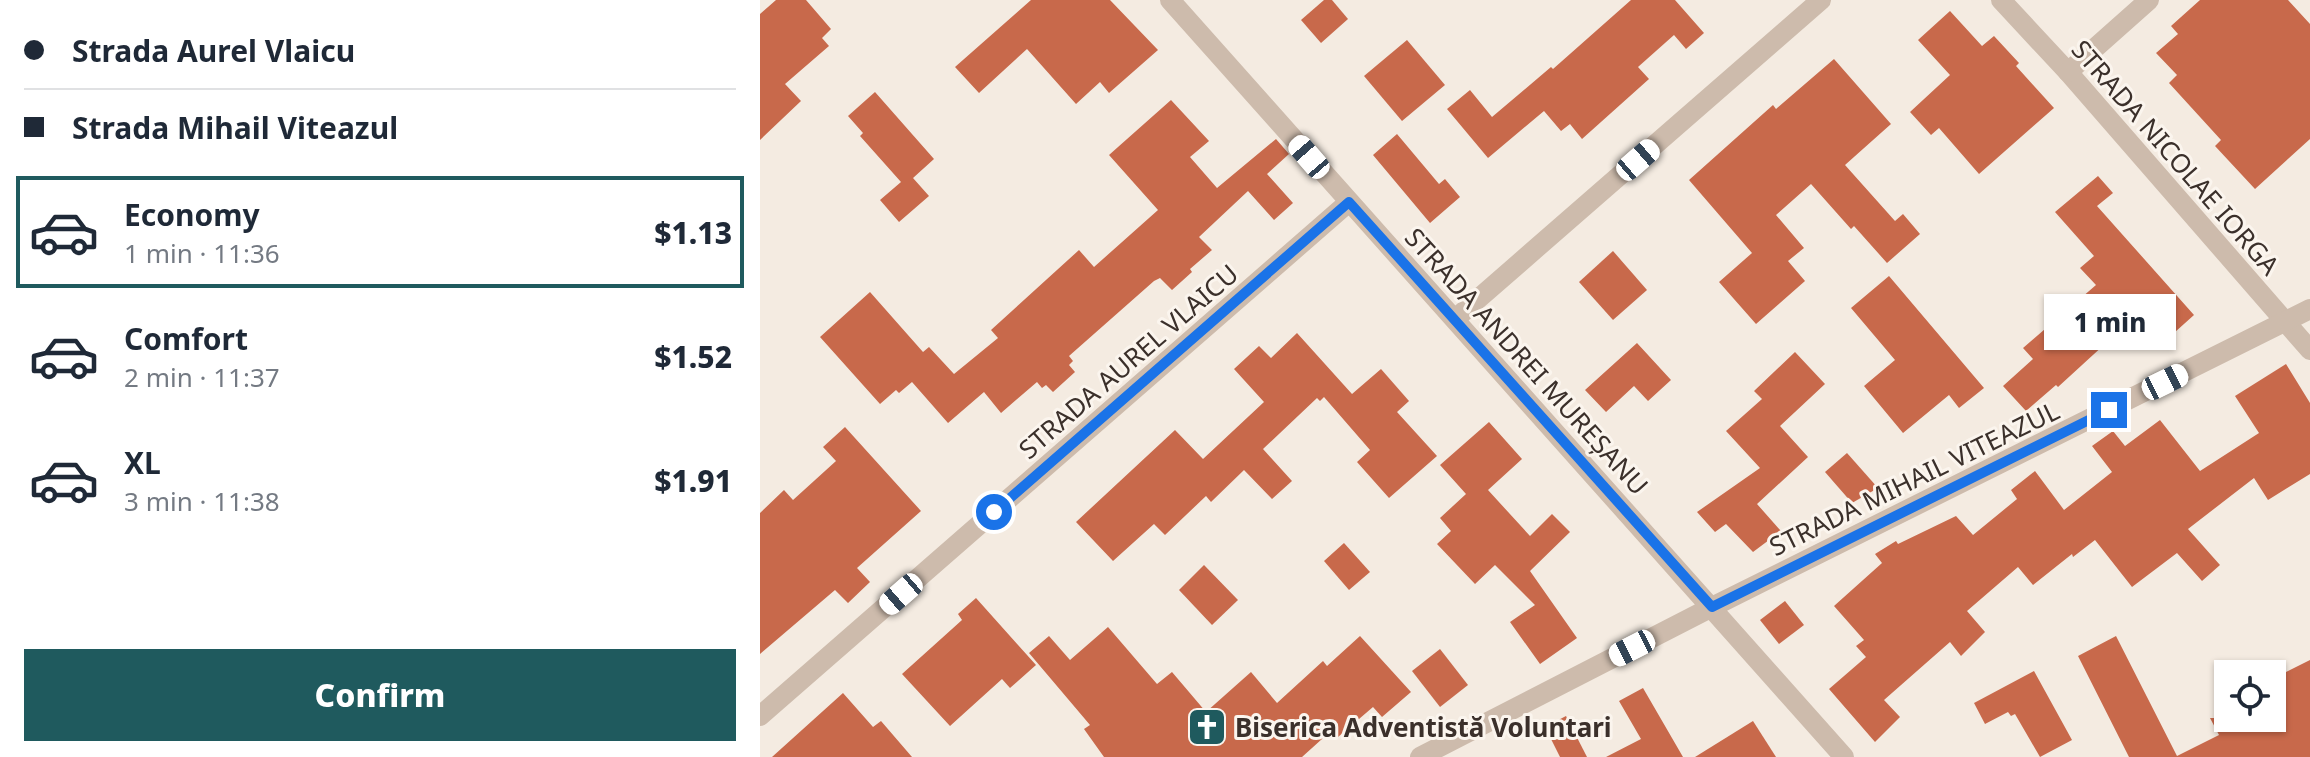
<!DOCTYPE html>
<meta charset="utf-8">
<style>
body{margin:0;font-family:"Noto Sans",sans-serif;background:#f2f2f3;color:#1f2937;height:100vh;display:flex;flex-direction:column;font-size:30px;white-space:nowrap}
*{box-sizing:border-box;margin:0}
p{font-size:26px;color:#747a83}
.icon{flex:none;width:44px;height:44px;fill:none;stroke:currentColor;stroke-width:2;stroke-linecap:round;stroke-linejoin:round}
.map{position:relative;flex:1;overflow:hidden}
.drawer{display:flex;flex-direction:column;background:#fff;width:760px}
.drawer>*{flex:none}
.banner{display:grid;align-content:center;height:176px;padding:0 24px;background:#fff}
.buttons{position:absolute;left:1454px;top:660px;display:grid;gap:16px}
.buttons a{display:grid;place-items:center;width:72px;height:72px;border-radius:0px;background:#fff;box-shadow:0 2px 6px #0004;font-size:40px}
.end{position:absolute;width:36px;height:36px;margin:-18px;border:10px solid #1a73e8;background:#fff;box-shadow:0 0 0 4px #fff}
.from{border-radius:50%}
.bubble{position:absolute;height:56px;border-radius:0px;background:#fff;box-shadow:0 2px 6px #0004;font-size:26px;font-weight:800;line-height:56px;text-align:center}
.car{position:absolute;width:24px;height:48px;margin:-24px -12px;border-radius:10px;box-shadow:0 0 6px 2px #0007;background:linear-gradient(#fff 24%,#345 0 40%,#fff 0 76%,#345 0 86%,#fff 0)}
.banner b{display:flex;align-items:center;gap:28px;height:76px;font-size:30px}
.banner b+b{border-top:2px solid #e0e1e3}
.banner i{width:20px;height:20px;background:#1f2937}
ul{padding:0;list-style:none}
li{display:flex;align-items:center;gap:24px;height:112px;margin:0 16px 12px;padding:0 8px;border:4px solid transparent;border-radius:0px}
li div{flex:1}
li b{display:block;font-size:30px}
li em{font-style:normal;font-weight:800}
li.on{border-color:#1f5a5e}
li>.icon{width:72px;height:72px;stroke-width:1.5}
.action{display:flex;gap:16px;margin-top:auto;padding:16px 24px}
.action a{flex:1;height:92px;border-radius:0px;background:#1f5a5e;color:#fff;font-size:32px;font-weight:800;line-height:92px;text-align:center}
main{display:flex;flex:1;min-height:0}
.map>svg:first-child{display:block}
.building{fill:#c8694b}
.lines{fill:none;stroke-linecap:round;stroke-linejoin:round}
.minor{stroke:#cdbbac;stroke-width:20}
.route{stroke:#1a73e8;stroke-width:10}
.labels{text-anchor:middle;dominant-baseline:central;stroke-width:6;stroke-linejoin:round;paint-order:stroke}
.street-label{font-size:26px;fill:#3b302b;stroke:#fbf5ee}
.poi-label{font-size:26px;font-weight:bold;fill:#3b302b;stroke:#fbf5ee;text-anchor:start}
</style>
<main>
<section class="drawer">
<div class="banner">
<b><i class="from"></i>Strada Aurel Vlaicu</b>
<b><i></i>Strada Mihail Viteazul</b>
</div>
<ul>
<li class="on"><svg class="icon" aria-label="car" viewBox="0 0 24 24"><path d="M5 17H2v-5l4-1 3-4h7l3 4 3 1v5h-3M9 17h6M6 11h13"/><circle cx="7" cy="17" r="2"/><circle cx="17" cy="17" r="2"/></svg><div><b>Economy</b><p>1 min · 11:36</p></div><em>$1.13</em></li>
<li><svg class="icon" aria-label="car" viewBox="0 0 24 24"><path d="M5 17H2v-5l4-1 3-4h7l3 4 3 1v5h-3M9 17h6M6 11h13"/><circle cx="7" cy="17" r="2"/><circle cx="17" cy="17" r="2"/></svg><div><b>Comfort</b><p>2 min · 11:37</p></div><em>$1.52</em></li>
<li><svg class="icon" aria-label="car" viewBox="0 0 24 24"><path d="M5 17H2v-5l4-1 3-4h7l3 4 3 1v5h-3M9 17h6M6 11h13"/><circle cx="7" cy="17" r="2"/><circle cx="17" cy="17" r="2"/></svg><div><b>XL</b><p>3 min · 11:38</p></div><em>$1.91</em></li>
</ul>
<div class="action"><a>Confirm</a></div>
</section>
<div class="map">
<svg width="1550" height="757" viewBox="0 0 1550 757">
<rect width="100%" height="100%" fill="#f4ebe1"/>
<g class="building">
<path d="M16 0H46L71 29 62 38 69 46 25 84 41 101 0 140V14Z"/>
<path d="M271 0H350L398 50 349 93 340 82 316 104 267 49 219 93 195 67Z"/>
<path d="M564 0H572L588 19 561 43 541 20Z"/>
<path d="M871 0H915L944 33 926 49 914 35 878 67 889 79 822 139 810 124 801 131 784 111 728 158 687 109 710 90 732 117 791 67 793 69Z"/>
<path d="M1440 0H1528L1550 24V139L1495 189 1455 146 1461 140 1409 83 1417 75 1396 53 1418 34 1411 26Z"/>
<path d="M1190 11 1222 46 1234 36 1259 63 1256 66 1294 108 1219 174 1179 128 1171 135 1150 112 1190 75 1158 40Z"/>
<path d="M647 40 685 85 642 121 604 76Z"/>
<path d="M1074 59 1131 124 1085 165 1135 221 1143 214 1160 234 1127 263 1094 226 1091 229 1051 184 1016 215 1044 248 1028 261 1045 281 996 324 959 282 992 253 929 180 1013 105 1016 109Z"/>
<path d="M115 92 174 159 153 178 169 196 139 222 120 200 141 182 100 136 103 133 88 116Z"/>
<path d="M411 100 449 141 430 157 457 188 516 139 529 154 507 174 533 203 514 220 488 191 439 237 452 250 430 269 432 272 412 290 400 278 394 281 309 356 313 361 309 365 315 372 293 392 286 385 282 388 277 382 241 413 224 392 188 423 152 382 139 393 136 390 120 404 60 337 110 292 163 352 169 347 194 374 238 338 231 330 319 250 334 267 398 210 349 155Z"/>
<path d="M637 134 679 184 685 179 700 197 670 223 613 155Z"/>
<path d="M1338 176 1353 193 1337 206 1434 315 1395 350 1369 322 1298 387 1296 385 1266 411 1243 386 1273 359 1263 348 1336 285 1320 268 1334 256 1295 212Z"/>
<path d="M853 251 887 290 853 320 819 282Z"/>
<path d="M1129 276 1224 388 1199 408 1189 395 1143 433 1104 386 1135 360 1091 308Z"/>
<path d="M537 333 592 394 621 369 649 401 637 412 677 456 629 498 597 462 610 450 564 397 560 401 557 398 503 449 532 481 512 499 484 470 451 502 446 496 405 535 394 524 353 561 316 522 415 430 443 459 504 402 474 369 499 346 511 358Z"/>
<path d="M877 343 911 380 888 401 874 386 846 412 825 390Z"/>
<path d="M1035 352 1065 384 1020 426 1048 457 997 504 1021 531 993 552 966 524 955 532 937 512 1000 468 966 431 1002 399 994 391Z"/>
<path d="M1526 364 1550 403V474L1508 500 1494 478 1428 529 1460 565 1442 581 1417 553 1372 587 1335 540 1313 557 1312 554 1273 585 1258 567 1207 611 1225 632 1201 656 1190 642 1124 700 1140 717 1115 742 1069 689 1106 657 1096 646 1104 640 1074 606 1122 563 1115 554 1136 541 1138 544 1196 516 1213 535 1257 499 1251 490 1275 471 1304 510 1352 472 1332 446 1353 431 1365 446 1400 420 1440 471 1499 433 1475 396Z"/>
<path d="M729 422 762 459 728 490 770 536 792 514 810 532 770 571 817 638 780 664 750 622 775 605 735 565 715 584 677 544 691 531 680 518 706 494 680 465Z"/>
<path d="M85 427 161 511 97 568 110 582 88 603 75 590 0 654V513L24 490 33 500 76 461 63 447Z"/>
<path d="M1087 453 1118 488 1092 503 1065 472Z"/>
<path d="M584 543 610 572 589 590 564 561Z"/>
<path d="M444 565 478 600 452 625 419 590Z"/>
<path d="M216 598 276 665 250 688 242 679 190 726 142 674 202 620 198 614Z"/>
<path d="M1025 601 1044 625 1019 644 1000 620Z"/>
<path d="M348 627 397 684 412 672 446 712 491 672 517 703 563 661 567 666 600 636 651 692 622 717 613 707 578 737 572 730 542 757H344L324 729 330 725 269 653 289 636 310 660Z"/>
<path d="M1356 636 1417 756 1459 735 1450 718H1512V679L1550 660V757H1369L1318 656Z"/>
<path d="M680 649 708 685 680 707 652 671Z"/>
<path d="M1274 671 1312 740 1280 757 1255 714 1251 716 1248 712 1225 724 1214 703Z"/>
<path d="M883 688 923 757H846L881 739 859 701Z"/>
<path d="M83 693 113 727 121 721 152 757H12Z"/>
<path d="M806 716 827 757H800L785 727Z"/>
<path d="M993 721 1016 757H935Z"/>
</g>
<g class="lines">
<g class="minor">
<path d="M410 0 1084 757"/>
<path d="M1241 0 1308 72 1550 350"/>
<path d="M1308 72 1389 0"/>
<path d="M695 319 1061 0"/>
<path d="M0 716 589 202"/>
<path d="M660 757 952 607 1550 309"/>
</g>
</g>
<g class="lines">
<path class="route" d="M234 512 589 202 952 607 1349 410"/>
</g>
<defs>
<g id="church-square" transform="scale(2)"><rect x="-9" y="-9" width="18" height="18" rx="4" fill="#1f5a5e" stroke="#fbf5ee"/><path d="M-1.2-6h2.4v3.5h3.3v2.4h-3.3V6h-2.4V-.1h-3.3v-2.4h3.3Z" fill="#fff"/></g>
</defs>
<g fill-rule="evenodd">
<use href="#church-square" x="447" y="727"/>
</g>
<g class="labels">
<g class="street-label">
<text transform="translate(1416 157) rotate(49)">STRADA NICOLAE IORGA</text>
<text transform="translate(368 361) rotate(-41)">STRADA AUREL VLAICU</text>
<text transform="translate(767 361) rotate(48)">STRADA ANDREI MUREȘANU</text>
<text transform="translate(1154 478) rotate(-26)">STRADA MIHAIL VITEAZUL</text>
</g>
<g class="poi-label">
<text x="475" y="727">Biserica Adventistă Voluntari</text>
</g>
</g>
</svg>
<div class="buttons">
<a><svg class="icon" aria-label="locate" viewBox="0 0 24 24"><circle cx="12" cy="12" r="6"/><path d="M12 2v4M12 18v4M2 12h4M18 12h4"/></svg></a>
</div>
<i class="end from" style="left:234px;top:512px"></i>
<i class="end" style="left:1349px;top:410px"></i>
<div class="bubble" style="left:1284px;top:294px;width:132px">1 min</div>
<i class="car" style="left:549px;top:157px;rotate:319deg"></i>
<i class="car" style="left:878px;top:160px;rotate:49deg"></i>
<i class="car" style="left:1405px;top:382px;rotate:64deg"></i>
<i class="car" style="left:141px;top:594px;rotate:229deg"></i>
<i class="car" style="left:872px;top:648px;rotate:243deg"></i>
</div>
</main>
